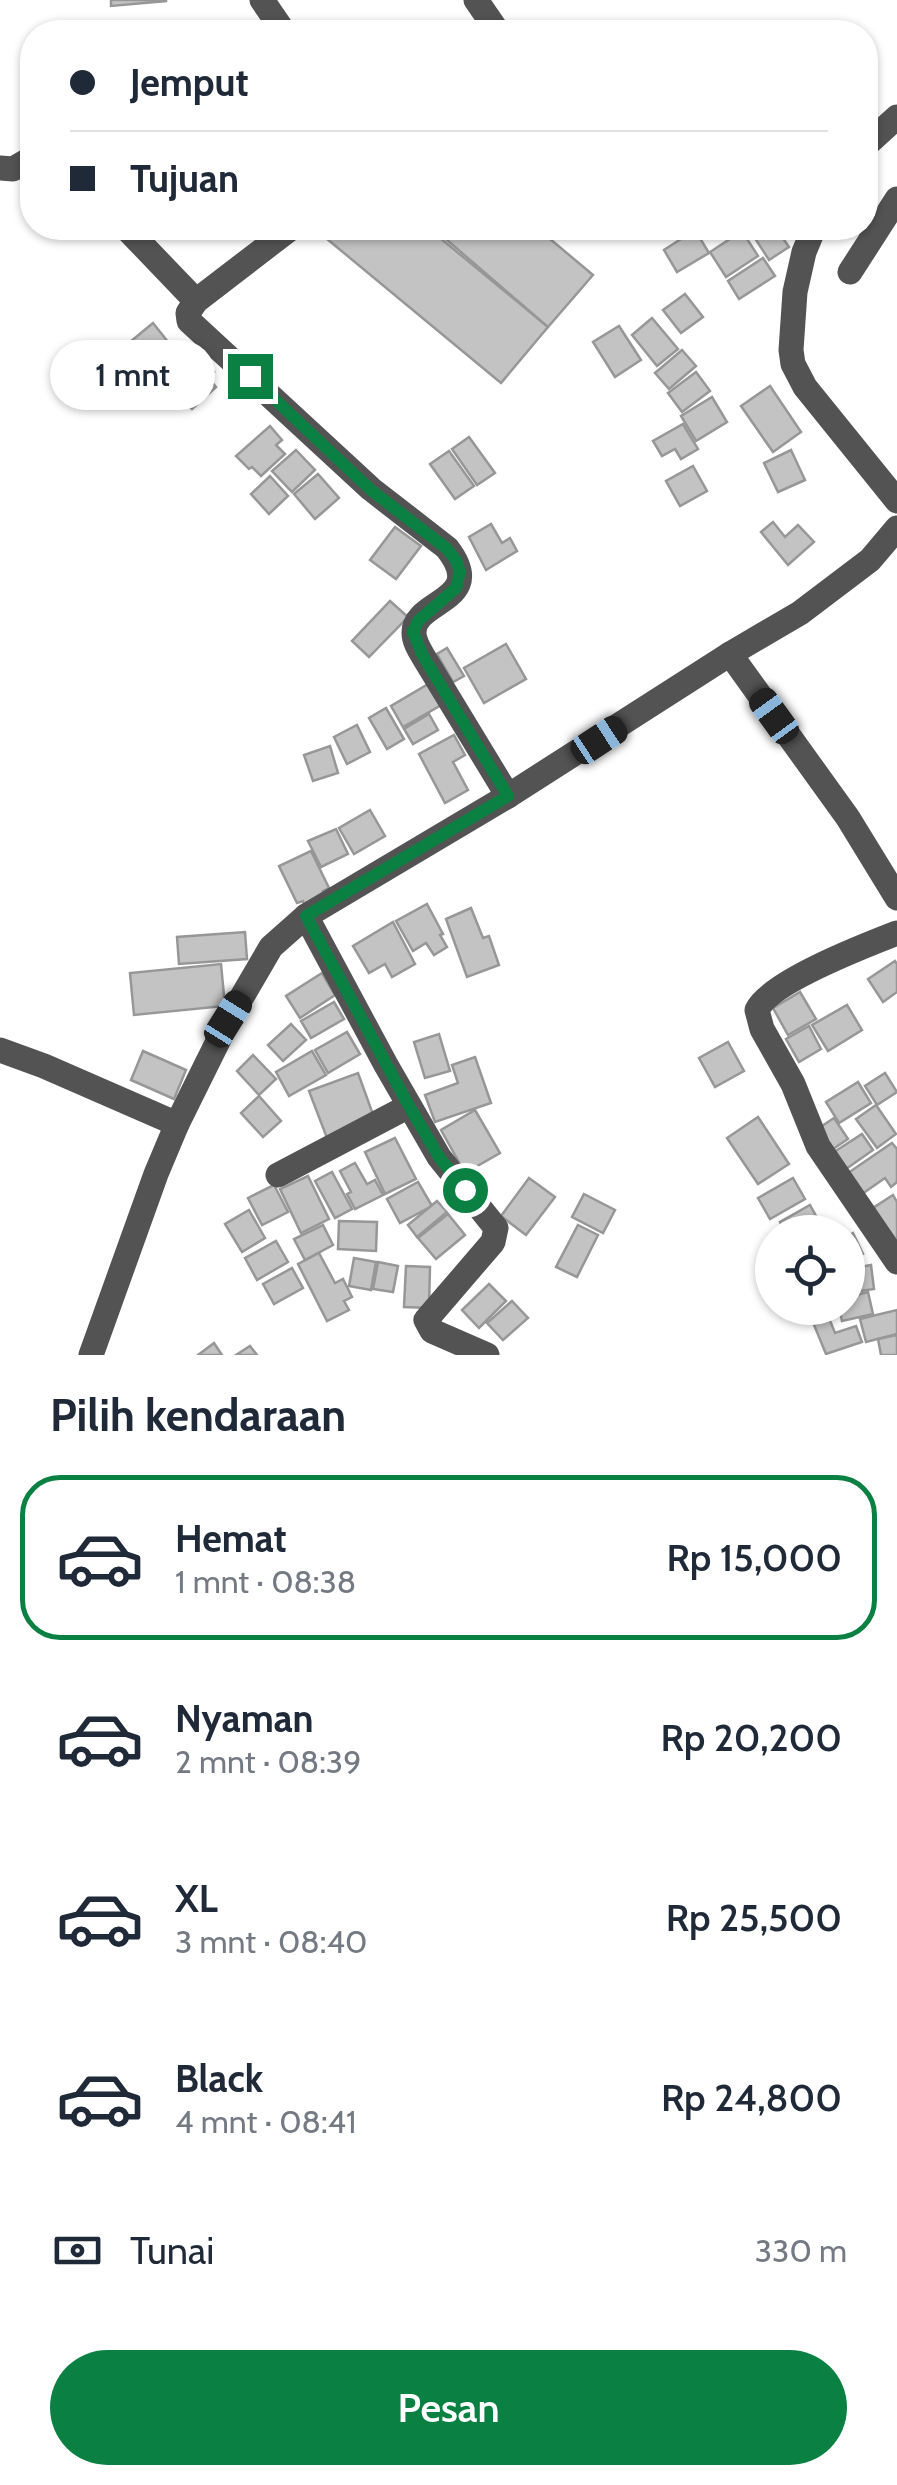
<!DOCTYPE html>
<html lang="id">
<meta charset="utf-8">
<style>
body{margin:0;font-family:Cabin,sans-serif;background:#f6f6f7;color:#1f2937;height:100vh;display:flex;flex-direction:column;font-size:38px;white-space:nowrap}
*{box-sizing:border-box;margin:0}
p{font-size:32px;color:#747a83}
.icon{flex:none;width:55px;height:55px;fill:none;stroke:currentColor;stroke-width:2;stroke-linecap:round;stroke-linejoin:round}
.map{position:relative;height:1355px;overflow:hidden}
.details{display:flex;flex-direction:column;background:#fff;flex:1}
.details>*{flex:none}
.hud{position:absolute;left:20px;top:20px;width:858px;height:220px;border-radius:40px;box-shadow:0 2px 8px #0004;display:grid;align-content:center;height:220px;padding:0 50px;background:#fff}
.buttons{position:absolute;left:755px;top:1215px;display:grid;gap:20px}
.buttons a{display:grid;place-items:center;width:110px;height:110px;border-radius:50%;background:#fff;box-shadow:0 2px 8px #0004;font-size:50px}
.end{position:absolute;width:45px;height:45px;margin:-22px;border:12px solid #0b8043;background:#fff;box-shadow:0 0 0 5px #fff}
.from{border-radius:50%}
.bubble{position:absolute;height:70px;border-radius:35px;background:#fff;box-shadow:0 2px 8px #0004;font-size:32px;font-weight:600;line-height:70px;text-align:center}
.car{position:absolute;width:30px;height:60px;margin:-30px -15px;border-radius:12px;box-shadow:0 0 8px 2px #0007;background:linear-gradient(#222 24%,#8ab4d8 0 40%,#222 0 76%,#8ab4d8 0 86%,#222 0)}
.hud b{display:flex;align-items:center;gap:35px;height:95px;font-size:38px}
.hud b+b{border-top:2px solid #e0e1e3}
.hud i{width:25px;height:25px;background:#1f2937}
ul{padding:0;list-style:none}
li{display:flex;align-items:center;gap:30px;height:165px;margin:0 20px 15px;padding:0 30px;border:5px solid transparent;border-radius:40px}
li div{flex:1}
li b{display:block;font-size:38px}
li em{font-style:normal;font-weight:600}
li.current{border-color:#0b8043}
li>.icon{width:90px;height:90px;stroke-width:1.5}
h2{padding:0 50px;font-size:45px;line-height:120px}
.pay{display:flex;align-items:center;gap:25px;height:110px;padding:0 50px;font-size:38px}
.pay p{margin-inline-start:auto}
.primary-button{display:flex;gap:20px;margin-top:auto;padding:20px 50px}
.primary-button a{flex:1;height:115px;border-radius:60px;background:#0b8043;color:#fff;font-size:40px;font-weight:600;line-height:115px;text-align:center}
.map>svg:first-child{display:block}
.building{fill:#c3c3c3;stroke:#979797;stroke-width:2.5}
.lines{fill:none;stroke-linecap:round;stroke-linejoin:round}
.minor{stroke:#535353;stroke-width:25}
.route{stroke:#0b8043;stroke-width:12}
</style>
<div class="map">
<svg width="897" height="1355" viewBox="0 0 897 1355">
<rect width="100%" height="100%" fill="#fff"/>
<g class="building">
<path d="M111 0H166V1L111 6Z"/>
<path d="M327 228H428L548 327 501 383 321 234Z"/>
<path d="M433 228H537L593 275 548 327Z"/>
<path d="M759 228H776L789 247 769 260 751 232Z"/>
<path d="M695 230 709 253 677 272 664 250Z"/>
<path d="M742 231 758 256 726 277 710 252Z"/>
<path d="M763 258 775 276 739 299 728 281Z"/>
<path d="M685 294 703 317 681 333 663 310Z"/>
<path d="M652 318 678 349 657 366 632 335Z"/>
<path d="M153 323 184 362 156 386 124 347Z"/>
<path d="M619 326 641 360 615 377 593 342Z"/>
<path d="M682 350 696 366 669 389 655 373Z"/>
<path d="M193 361 197 366 204 361 214 372 208 377 216 387 192 409 169 383Z"/>
<path d="M696 372 710 391 682 412 668 393Z"/>
<path d="M770 386 801 432 773 452 741 406Z"/>
<path d="M712 397 727 422 696 441 681 416Z"/>
<path d="M683 424 698 449 681 459 675 449 662 456 653 441Z"/>
<path d="M270 426 282 440 276 445 285 454 261 476 252 467 249 469 236 456Z"/>
<path d="M469 437 495 473 477 485 452 449Z"/>
<path d="M296 450 315 470 292 492 272 471Z"/>
<path d="M791 450 805 480 778 492 764 463Z"/>
<path d="M449 451 474 486 455 499 430 464Z"/>
<path d="M693 466 707 491 680 506 666 481Z"/>
<path d="M318 474 339 498 315 519 294 494Z"/>
<path d="M270 476 288 496 269 514 251 494Z"/>
<path d="M773 522 785 537 798 525 814 542 788 565 761 532Z"/>
<path d="M491 524 502 543 510 538 517 551 486 570 469 537Z"/>
<path d="M395 527 421 546 396 579 370 560Z"/>
<path d="M390 601 408 617 369 657 352 641Z"/>
<path d="M506 644 526 679 484 703 464 668Z"/>
<path d="M447 648 464 676 453 682 437 654Z"/>
<path d="M430 683 443 704 403 727 391 706Z"/>
<path d="M386 708 404 739 387 749 369 718Z"/>
<path d="M429 714 438 730 413 744 404 729Z"/>
<path d="M357 725 370 752 347 764 334 737Z"/>
<path d="M454 735 465 755 453 762 468 790 445 803 419 754Z"/>
<path d="M330 746 338 773 313 781 304 755Z"/>
<path d="M370 810 385 836 354 854 339 828Z"/>
<path d="M336 829 348 854 321 867 308 841Z"/>
<path d="M311 851 329 888 323 891 326 897 305 907 303 901 297 903 279 866Z"/>
<path d="M427 904 443 934 440 935 447 947 434 955 426 943 413 951 396 921Z"/>
<path d="M471 908 483 938 489 936 499 965 467 977 446 919Z"/>
<path d="M393 922 415 964 392 977 385 964 369 973 353 946Z"/>
<path d="M245 932 247 959 179 964 177 937Z"/>
<path d="M895 961 897 964V992L883 1002 868 979Z"/>
<path d="M221 964 225 1006 134 1015 130 973Z"/>
<path d="M322 973 335 995 300 1018 286 996Z"/>
<path d="M800 992 816 1019 788 1035 773 1008Z"/>
<path d="M334 1002 344 1019 311 1038 301 1021Z"/>
<path d="M847 1005 862 1030 828 1051 812 1025Z"/>
<path d="M291 1024 306 1040 283 1061 268 1045Z"/>
<path d="M809 1026 821 1049 799 1062 786 1039Z"/>
<path d="M347 1032 360 1054 328 1073 315 1050Z"/>
<path d="M439 1034 450 1071 425 1078 414 1042Z"/>
<path d="M728 1042 744 1071 715 1087 699 1058Z"/>
<path d="M143 1051 186 1070 174 1099 131 1080Z"/>
<path d="M312 1051 326 1075 289 1096 276 1072Z"/>
<path d="M253 1055 276 1079 259 1095 237 1071Z"/>
<path d="M475 1057 491 1103 435 1122 425 1095 458 1083 452 1065Z"/>
<path d="M358 1073 375 1120 327 1138 309 1091Z"/>
<path d="M885 1073 897 1092 877 1105 865 1086Z"/>
<path d="M858 1082 871 1103 839 1123 826 1102Z"/>
<path d="M259 1096 281 1121 263 1137 241 1113Z"/>
<path d="M876 1105 896 1134 877 1148 856 1119Z"/>
<path d="M475 1110 500 1153 465 1173 441 1130Z"/>
<path d="M758 1117 789 1164 758 1184 727 1138Z"/>
<path d="M834 1118 848 1139 830 1151 816 1130Z"/>
<path d="M862 1134 873 1150 846 1169 834 1152Z"/>
<path d="M395 1138 416 1179 385 1194 365 1152Z"/>
<path d="M892 1143 897 1149V1182L891 1187 885 1178 862 1194 848 1173Z"/>
<path d="M355 1163 367 1184 375 1180 383 1195 355 1209 347 1194 351 1192 340 1171Z"/>
<path d="M332 1172 352 1209 335 1218 315 1181Z"/>
<path d="M308 1176 329 1219 301 1233 280 1189Z"/>
<path d="M529 1178 555 1197 526 1235 501 1216Z"/>
<path d="M793 1178 805 1199 770 1219 758 1198Z"/>
<path d="M418 1182 432 1206 400 1223 387 1199Z"/>
<path d="M274 1185 288 1212 262 1225 248 1198Z"/>
<path d="M584 1194 615 1210 603 1233 572 1217Z"/>
<path d="M893 1195 897 1202V1248L873 1208Z"/>
<path d="M437 1201 447 1212 417 1237 408 1225Z"/>
<path d="M810 1205 825 1232H785L780 1222Z"/>
<path d="M249 1210 265 1238 242 1252 225 1224Z"/>
<path d="M448 1214 465 1235 436 1259 418 1238Z"/>
<path d="M339 1221 377 1222 376 1251 338 1249Z"/>
<path d="M323 1225 333 1245 305 1260 294 1239Z"/>
<path d="M578 1225 598 1235 577 1277 556 1267Z"/>
<path d="M853 1233 863 1254 848 1261V1236Z"/>
<path d="M276 1241 288 1262 257 1280 245 1258Z"/>
<path d="M319 1253 335 1283 343 1279 352 1297 344 1301 349 1310 327 1321 298 1264Z"/>
<path d="M354 1258 376 1262 371 1290 349 1286Z"/>
<path d="M378 1262 398 1266 393 1292 373 1289Z"/>
<path d="M871 1265 874 1289 848 1293V1269Z"/>
<path d="M406 1266 430 1267 429 1308 404 1307Z"/>
<path d="M292 1268 303 1288 274 1304 263 1284Z"/>
<path d="M489 1284 506 1301 479 1328 462 1310Z"/>
<path d="M868 1292 873 1314 842 1321 839 1308H848V1297Z"/>
<path d="M512 1301 528 1318 503 1340 487 1323Z"/>
<path d="M897 1310V1334L866 1342 860 1319Z"/>
<path d="M829 1318 835 1333 856 1326 862 1342 826 1354 814 1325Z"/>
<path d="M897 1335V1355H881L878 1339Z"/>
<path d="M214 1343 222 1355H198Z"/>
<path d="M250 1346 257 1355H236Z"/>
</g>
<g class="lines">
<g class="minor">
<path d="M262 0 284 32"/>
<path d="M476 0 498 32"/>
<path d="M865 146 897 117"/>
<path d="M0 168 13 169 32 158"/>
<path d="M126 228 196 301"/>
<path d="M291 228 196 301 188 313 189 321 371 489 447 548C489 602 413 599 414 633 414 641 419 649 423 656L508 796"/>
<path d="M814 228 804 252 795 292 791 350 793 364 805 387 897 501"/>
<path d="M850 272 897 199"/>
<path d="M730 654 848 818 897 898"/>
<path d="M306 916 386 1065 439 1157 496 1228 493 1242 426 1320 432 1331 487 1355"/>
<path d="M897 933C866 945 770 982 757 1010L762 1029 793 1084 818 1146 897 1262"/>
<path d="M0 1050 44 1066 177 1124"/>
<path d="M278 1175 409 1106"/>
<path d="M91 1355 156 1174 177 1124 229 1019 271 947 306 916 508 796 730 654 800 613 870 560 897 528"/>
</g>
</g>
<g class="lines">
<path class="route" d="M250 376 371 490 446 548 456 560 460 572 456 588 418 621 413 632 423 656 508 796 306 916 409 1106 439 1157 465 1190"/>
</g>
</svg>
<div class="buttons">
<a><svg class="icon" aria-label="locate" viewBox="0 0 24 24"><circle cx="12" cy="12" r="6"/><path d="M12 2v4M12 18v4M2 12h4M18 12h4"/></svg></a>
</div>
<i class="end from" style="left:465px;top:1190px"></i>
<i class="end" style="left:250px;top:376px"></i>
<div class="bubble" style="left:50px;top:340px;width:165px">1 mnt</div>
<i class="car" style="left:774px;top:716px;rotate:324deg"></i>
<i class="car" style="left:599px;top:740px;rotate:57deg"></i>
<i class="car" style="left:228px;top:1019px;rotate:32deg"></i>
<div class="hud">
<b><i class="from"></i>Jemput</b>
<b><i></i>Tujuan</b>
</div>
</div>
<section class="details">
<h2>Pilih kendaraan</h2>
<ul>
<li class="current"><svg class="icon" aria-label="car" viewBox="0 0 24 24"><path d="M5 17H2v-5l4-1 3-4h7l3 4 3 1v5h-3M9 17h6M6 11h13"/><circle cx="7" cy="17" r="2"/><circle cx="17" cy="17" r="2"/></svg><div><b>Hemat</b><p>1 mnt · 08:38</p></div><em>Rp 15,000</em></li>
<li><svg class="icon" aria-label="car" viewBox="0 0 24 24"><path d="M5 17H2v-5l4-1 3-4h7l3 4 3 1v5h-3M9 17h6M6 11h13"/><circle cx="7" cy="17" r="2"/><circle cx="17" cy="17" r="2"/></svg><div><b>Nyaman</b><p>2 mnt · 08:39</p></div><em>Rp 20,200</em></li>
<li><svg class="icon" aria-label="car" viewBox="0 0 24 24"><path d="M5 17H2v-5l4-1 3-4h7l3 4 3 1v5h-3M9 17h6M6 11h13"/><circle cx="7" cy="17" r="2"/><circle cx="17" cy="17" r="2"/></svg><div><b>XL</b><p>3 mnt · 08:40</p></div><em>Rp 25,500</em></li>
<li><svg class="icon" aria-label="car" viewBox="0 0 24 24"><path d="M5 17H2v-5l4-1 3-4h7l3 4 3 1v5h-3M9 17h6M6 11h13"/><circle cx="7" cy="17" r="2"/><circle cx="17" cy="17" r="2"/></svg><div><b>Black</b><p>4 mnt · 08:41</p></div><em>Rp 24,800</em></li>
</ul>
<div class="pay"><svg class="icon" aria-label="cash" viewBox="0 0 24 24"><path d="M3 7h18v10H3z"/><circle cx="12" cy="12" r="2"/></svg>Tunai<p>330 m</p></div>
<div class="primary-button"><a>Pesan</a></div>
</section>
